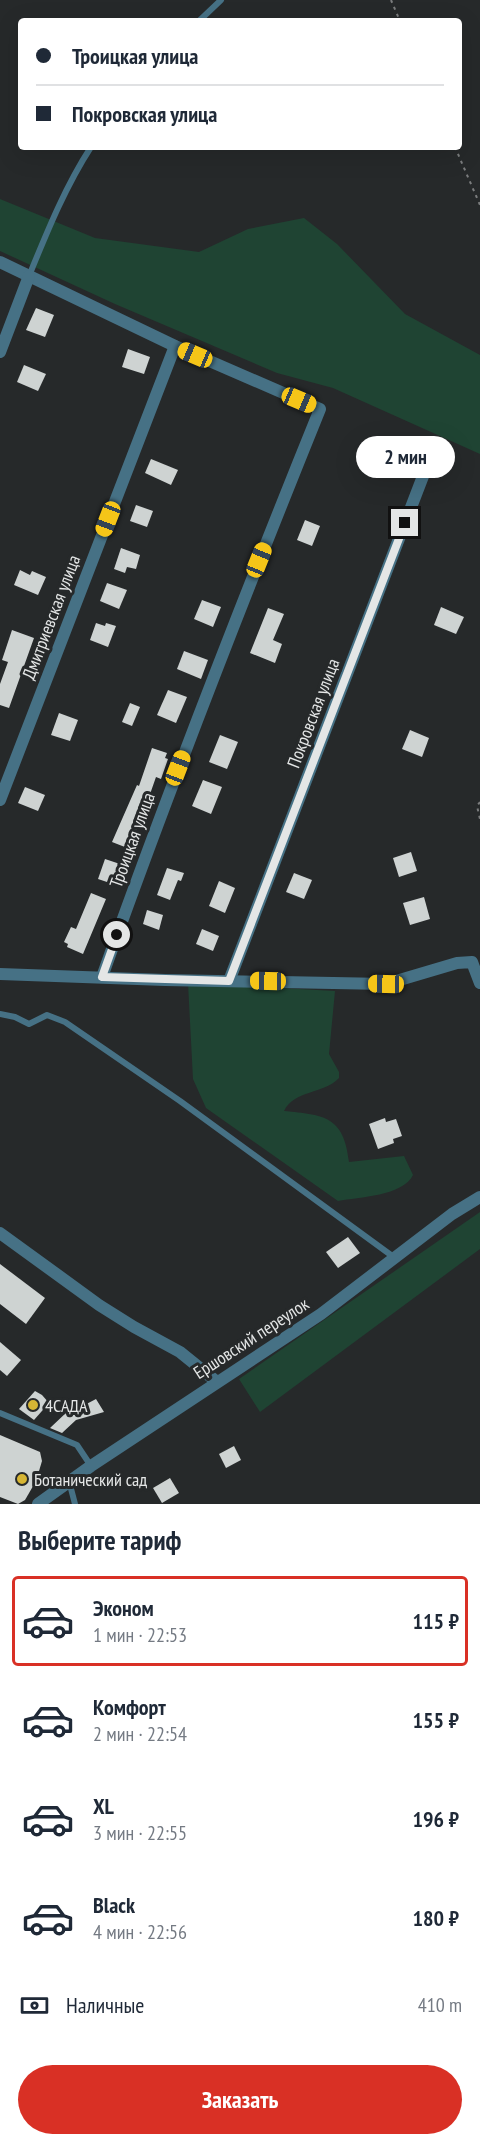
<!DOCTYPE html>
<html lang="ru">
<meta charset="utf-8">
<style>
body{margin:0;font-family:"PT Sans Narrow",sans-serif;background:#f6f6f7;color:#1f2937;height:100vh;display:flex;flex-direction:column;font-size:22px;white-space:nowrap}
*{box-sizing:border-box;margin:0}
p{font-size:20px;color:#747a83}
.icon{flex:none;width:33px;height:33px;fill:none;stroke:currentColor;stroke-width:2;stroke-linecap:round;stroke-linejoin:round}
.map{position:relative;height:1504px;overflow:hidden}
.details{display:flex;flex-direction:column;background:#fff;flex:1}
.details>*{flex:none}
.guide{position:absolute;left:18px;top:18px;width:444px;height:132px;border-radius:6px;box-shadow:0 6px 24px #0002;display:grid;align-content:center;height:132px;padding:0 18px;background:#fff}
.end{position:absolute;width:27px;height:27px;margin:-14px;border:8px solid #e4e6e6;background:#111;box-shadow:0 0 0 3px #111}
.from{border-radius:50%}
.bubble{position:absolute;height:42px;border-radius:21px;background:#fff;box-shadow:0 6px 24px #0002;font-size:20px;font-weight:800;line-height:42px;text-align:center}
.car{position:absolute;width:18px;height:36px;margin:-18px -9px;border-radius:8px;box-shadow:0 0 4px 2px #0007;background:linear-gradient(#f5c518 24%,#345 0 40%,#f5c518 0 76%,#345 0 86%,#f5c518 0)}
.guide b{display:flex;align-items:center;gap:21px;height:57px;font-size:22px}
.guide b+b{border-top:2px solid #e0e1e3}
.guide i{width:15px;height:15px;background:#1f2937}
ul{padding:0;list-style:none}
li{display:flex;align-items:center;gap:18px;height:90px;margin:0 12px 9px;padding:0 6px;border:3px solid transparent;border-radius:6px}
li div{flex:1}
li b{display:block;font-size:22px}
li em{font-style:normal;font-weight:800}
li.selected{border-color:#d93025}
li>.icon{width:54px;height:54px;stroke-width:1.5}
h2{padding:0 18px;font-size:27px;line-height:72px}
.pay{display:flex;align-items:center;gap:15px;height:66px;padding:0 18px;font-size:22px}
.pay p{margin-inline-start:auto}
.button{display:flex;gap:12px;margin-top:auto;padding:12px 18px}
.button a{flex:1;height:69px;border-radius:36px;background:#d93025;color:#fff;font-size:24px;font-weight:800;line-height:69px;text-align:center}
.map>svg:first-child{display:block}
.green{fill:#1f4433}
.building{fill:#ced3d2}
.lines{fill:none;stroke-linecap:round;stroke-linejoin:round}
.path{stroke:#7b7d7e;stroke-width:2;stroke-dasharray:3 4.5;stroke-linecap:butt}
.service{stroke:#467185;stroke-width:6}
.minor{stroke:#467185;stroke-width:12}
.route{stroke:#e4e6e6;stroke-width:8}
.poi-dot{fill:#d6b534;stroke:#26292a;stroke-width:2}
.labels{text-anchor:middle;dominant-baseline:central;stroke-width:6;stroke-linejoin:round;paint-order:stroke}
.street-label{font-size:18px;fill:#e4e6e6;stroke:#26292a}
.poi-label{font-size:18px;fill:#e4e6e6;stroke:#26292a;text-anchor:start}
</style>
<div class="map">
<svg width="480" height="1504" viewBox="0 0 480 1504">
<rect width="100%" height="100%" fill="#26292a"/>
<g class="green">
<path d="M0 199 95 238 199 252 248 229 304 218 337 244 405 314 480 355V454L333 388 277 373 115 304 0 251Z"/>
<path d="M188 983 335 991 329 1054 339 1072V1078C324 1094 294 1090 284 1111 324 1115 344 1116 349 1162L404 1156 413 1175C403 1196 359 1197 338 1201L206 1108 193 1079Z"/>
<path d="M480 1212V1249L260 1412 239 1379Z"/>
</g>
<g class="building">
<path d="M36 308 54 315 45 337 26 330Z"/>
<path d="M128 349 150 357 144 374 122 367Z"/>
<path d="M24 365 46 374 38 391 17 382Z"/>
<path d="M151 459 178 470 171 485 145 473Z"/>
<path d="M136 505 153 511 147 527 130 521Z"/>
<path d="M305 520 320 526 312 546 297 540Z"/>
<path d="M121 548 140 555 136 569 127 567 125 573 114 569Z"/>
<path d="M20 570 30 575 32 571 46 577 38 595 14 585Z"/>
<path d="M107 583 127 590 119 609 100 601Z"/>
<path d="M202 600 221 607 213 627 194 619Z"/>
<path d="M441 607 464 617 456 634 434 625Z"/>
<path d="M268 608 284 614 273 640 282 644 275 663 250 653Z"/>
<path d="M96 623 105 626 106 623 116 626 108 647 90 640Z"/>
<path d="M12 630 34 638 9 708 0 705V684L8 662 2 660Z"/>
<path d="M184 651 208 660 201 679 177 669Z"/>
<path d="M168 690 187 697 176 723 157 715Z"/>
<path d="M130 703 140 707 132 726 122 722Z"/>
<path d="M59 713 78 720 70 741 51 735Z"/>
<path d="M410 730 429 738 422 757 402 749Z"/>
<path d="M220 735 238 742 227 769 209 762Z"/>
<path d="M152 748 167 753 165 758 168 759 161 779 156 777 149 797 153 798 146 817 142 815 130 849 112 842 137 785 139 786Z"/>
<path d="M203 780 222 787 211 814 192 806Z"/>
<path d="M25 787 45 795 38 811 18 803Z"/>
<path d="M411 852 417 871 399 877 393 858Z"/>
<path d="M105 859 123 865 116 885 98 879Z"/>
<path d="M167 868 184 873 181 881 178 880 170 900 157 895Z"/>
<path d="M294 873 312 880 304 899 286 892Z"/>
<path d="M219 881 235 888 225 913 209 906Z"/>
<path d="M91 893 106 899 83 954 67 947 68 944 64 942 71 927 76 929Z"/>
<path d="M424 897 430 919 410 925 403 903Z"/>
<path d="M147 910 163 915 159 930 143 924Z"/>
<path d="M202 929 219 936 213 951 196 944Z"/>
<path d="M385 1118 386 1122 396 1119 402 1136 393 1139 394 1143 378 1149 369 1124Z"/>
<path d="M348 1237 360 1253 338 1268 326 1252Z"/>
<path d="M0 1264 45 1298 26 1324 0 1304Z"/>
<path d="M0 1342 21 1360 7 1376 0 1370Z"/>
<path d="M35 1391 42 1395 49 1403 34 1420 19 1409Z"/>
<path d="M96 1399 104 1412 76 1420 62 1433 50 1428 68 1411 75 1410Z"/>
<path d="M0 1435 40 1452 42 1461 36 1481 25 1500 18 1504 0 1497Z"/>
<path d="M234 1446 241 1460 226 1468 219 1454Z"/>
<path d="M170 1478 179 1493 162 1503 153 1488Z"/>
</g>
<g class="lines">
<g class="path">
<path d="M391 0 400 21"/>
<path d="M455 147 480 205"/>
<path d="M480 802 477 806 480 819"/>
</g>
<g class="service">
<path d="M199 21 221 0"/>
<path d="M29 276C47 232 65 187 91 147"/>
<path d="M0 1014 15 1017 29 1024 47 1015 65 1022 180 1101 395 1258"/>
<path d="M0 1413 77 1445 91 1466"/>
<path d="M69 1481 75 1504"/>
</g>
<g class="minor">
<path d="M0 262 175 346 320 409C244 597 170 786 102 977"/>
<path d="M0 352 29 276"/>
<path d="M0 800 175 346"/>
<path d="M0 974 165 980 386 984 457 963 472 962 480 983"/>
<path d="M229 981 430 458"/>
<path d="M0 1233 99 1305 134 1327 180 1352 217 1382"/>
<path d="M38 1504 91 1466 321 1314 452 1214 480 1197"/>
</g>
</g>
<g class="lines">
<path class="route" d="M117 935 102 977 229 981 405 523"/>
</g>
<g class="poi-dot">
<circle cx="33" cy="1405" r="6"/>
<circle cx="22" cy="1479" r="6"/>
</g>
<g class="labels">
<g class="street-label">
<text transform="translate(51 617) rotate(-69)">Дмитриевская улица</text>
<text transform="translate(313 713) rotate(-69)">Покровская улица</text>
<text transform="translate(132 840) rotate(-70)">Троицкая улица</text>
<text transform="translate(251 1338) rotate(-33)">Ершовский переулок</text>
</g>
<g class="poi-label">
<text x="45" y="1405">4САДА</text>
<text x="34" y="1479">Ботанический сад</text>
</g>
</g>
</svg>
<i class="end from" style="left:117px;top:935px"></i>
<i class="end" style="left:405px;top:523px"></i>
<div class="bubble" style="left:356px;top:436px;width:99px">2 мин</div>
<i class="car" style="left:195px;top:355px;rotate:293deg"></i>
<i class="car" style="left:299px;top:400px;rotate:113deg"></i>
<i class="car" style="left:108px;top:519px;rotate:201deg"></i>
<i class="car" style="left:259px;top:560px;rotate:22deg"></i>
<i class="car" style="left:178px;top:768px;rotate:21deg"></i>
<i class="car" style="left:268px;top:981px;rotate:271deg"></i>
<i class="car" style="left:386px;top:984px;rotate:271deg"></i>
<div class="guide">
<b><i class="from"></i>Троицкая улица</b>
<b><i></i>Покровская улица</b>
</div>
</div>
<section class="details">
<h2>Выберите тариф</h2>
<ul>
<li class="selected"><svg class="icon" aria-label="car" viewBox="0 0 24 24"><path d="M5 17H2v-5l4-1 3-4h7l3 4 3 1v5h-3M9 17h6M6 11h13"/><circle cx="7" cy="17" r="2"/><circle cx="17" cy="17" r="2"/></svg><div><b>Эконом</b><p>1 мин · 22:53</p></div><em>115 ₽</em></li>
<li><svg class="icon" aria-label="car" viewBox="0 0 24 24"><path d="M5 17H2v-5l4-1 3-4h7l3 4 3 1v5h-3M9 17h6M6 11h13"/><circle cx="7" cy="17" r="2"/><circle cx="17" cy="17" r="2"/></svg><div><b>Комфорт</b><p>2 мин · 22:54</p></div><em>155 ₽</em></li>
<li><svg class="icon" aria-label="car" viewBox="0 0 24 24"><path d="M5 17H2v-5l4-1 3-4h7l3 4 3 1v5h-3M9 17h6M6 11h13"/><circle cx="7" cy="17" r="2"/><circle cx="17" cy="17" r="2"/></svg><div><b>XL</b><p>3 мин · 22:55</p></div><em>196 ₽</em></li>
<li><svg class="icon" aria-label="car" viewBox="0 0 24 24"><path d="M5 17H2v-5l4-1 3-4h7l3 4 3 1v5h-3M9 17h6M6 11h13"/><circle cx="7" cy="17" r="2"/><circle cx="17" cy="17" r="2"/></svg><div><b>Black</b><p>4 мин · 22:56</p></div><em>180 ₽</em></li>
</ul>
<div class="pay"><svg class="icon" aria-label="cash" viewBox="0 0 24 24"><path d="M3 7h18v10H3z"/><circle cx="12" cy="12" r="2"/></svg>Наличные<p>410 m</p></div>
<div class="button"><a>Заказать</a></div>
</section>
